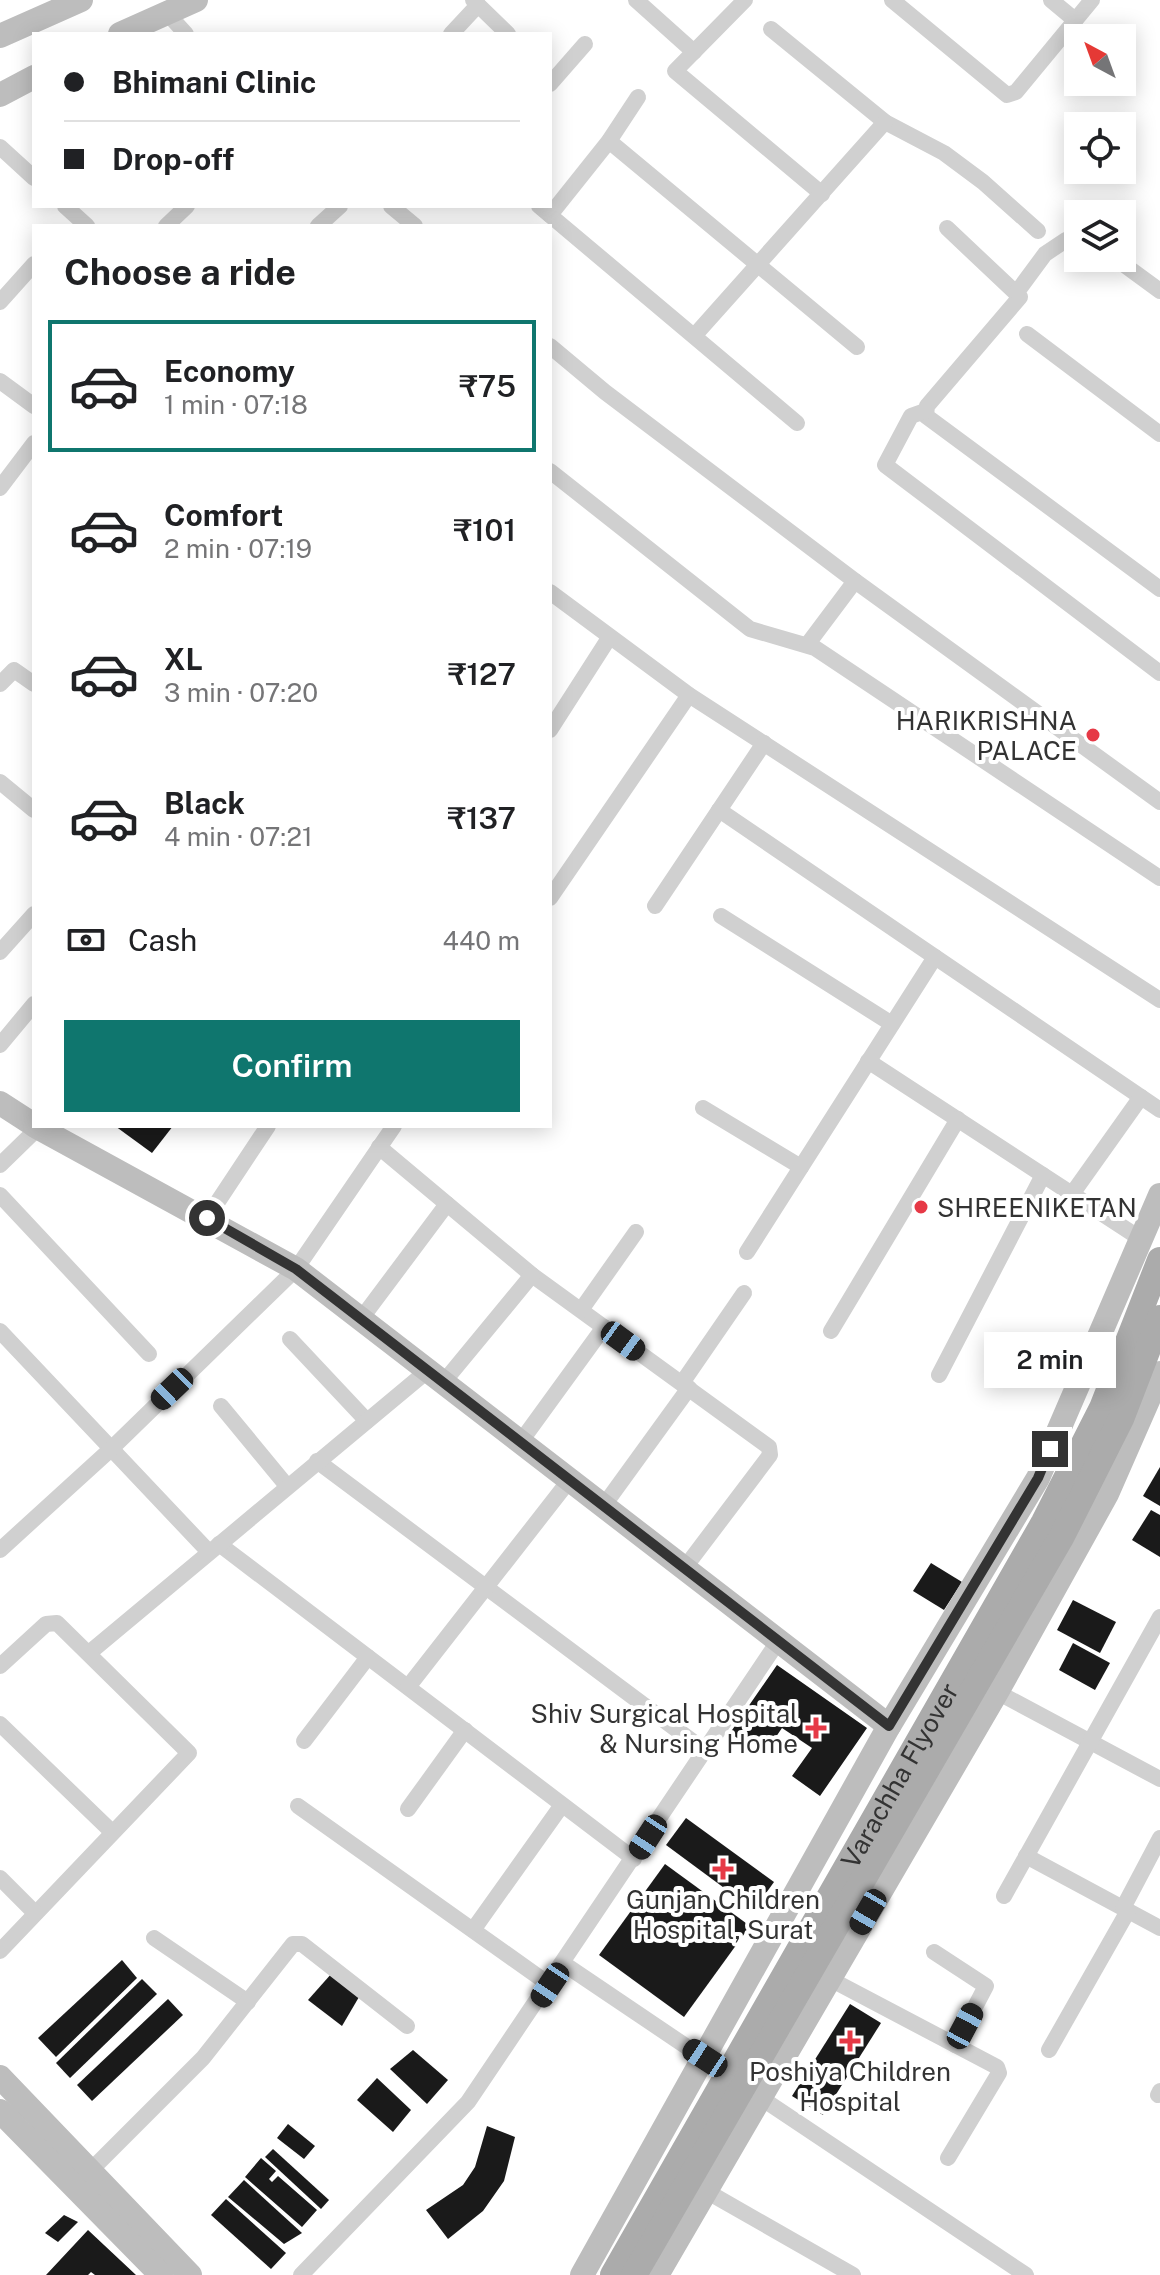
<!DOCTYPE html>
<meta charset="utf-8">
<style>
body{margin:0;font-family:"Public Sans",sans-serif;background:#f2f2f2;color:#202124;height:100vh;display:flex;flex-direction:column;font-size:30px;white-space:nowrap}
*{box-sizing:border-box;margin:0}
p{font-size:26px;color:#757577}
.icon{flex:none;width:44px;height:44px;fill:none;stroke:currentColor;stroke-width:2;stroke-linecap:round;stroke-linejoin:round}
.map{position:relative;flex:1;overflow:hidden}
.details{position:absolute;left:32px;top:224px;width:520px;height:904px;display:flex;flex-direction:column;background:#fff;border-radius:0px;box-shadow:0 4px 20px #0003}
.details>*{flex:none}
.guide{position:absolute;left:32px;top:32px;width:520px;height:176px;border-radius:0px;box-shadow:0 4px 20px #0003;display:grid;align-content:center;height:176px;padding:0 32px;background:#fff}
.needle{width:52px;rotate:319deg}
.tools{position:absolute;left:1064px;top:24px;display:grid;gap:16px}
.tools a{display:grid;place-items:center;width:72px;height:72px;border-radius:0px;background:#fff;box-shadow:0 4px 20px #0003;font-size:40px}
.end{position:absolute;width:36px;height:36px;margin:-18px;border:10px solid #333;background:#fff;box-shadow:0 0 0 4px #fff}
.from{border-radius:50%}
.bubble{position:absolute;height:56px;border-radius:0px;background:#fff;box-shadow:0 4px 20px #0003;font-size:26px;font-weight:600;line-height:56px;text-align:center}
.car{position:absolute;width:24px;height:48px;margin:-24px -12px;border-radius:10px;box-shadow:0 0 6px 2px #0007;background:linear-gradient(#222 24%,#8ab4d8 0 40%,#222 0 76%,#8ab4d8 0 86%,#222 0)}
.guide b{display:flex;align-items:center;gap:28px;height:76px;font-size:30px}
.guide b+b{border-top:2px solid #e0e0e0}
.guide i{width:20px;height:20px;background:#202124}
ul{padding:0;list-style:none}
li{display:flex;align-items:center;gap:24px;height:132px;margin:0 16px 12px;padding:0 16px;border:4px solid transparent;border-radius:0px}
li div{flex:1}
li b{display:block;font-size:30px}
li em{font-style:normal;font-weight:600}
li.selected{border-color:#0f766e}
li>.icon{width:72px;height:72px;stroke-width:1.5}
h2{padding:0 32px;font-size:36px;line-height:96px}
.pay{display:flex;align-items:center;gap:20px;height:88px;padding:0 32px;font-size:30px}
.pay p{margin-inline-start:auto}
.cta{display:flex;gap:16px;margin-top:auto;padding:16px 32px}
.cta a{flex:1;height:92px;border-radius:0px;background:#0f766e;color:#fff;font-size:32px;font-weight:600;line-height:92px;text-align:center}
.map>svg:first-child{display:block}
.building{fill:#1a1a1a}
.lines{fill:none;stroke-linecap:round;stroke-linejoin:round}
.street{stroke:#d0d0d0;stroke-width:16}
.secondary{stroke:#bdbdbd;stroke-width:24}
.primary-bridge{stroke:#ababab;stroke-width:26}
.route{stroke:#333;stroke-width:10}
.poi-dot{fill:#e63946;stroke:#fff;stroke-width:3}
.labels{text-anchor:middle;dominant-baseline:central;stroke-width:8;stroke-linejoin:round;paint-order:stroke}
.poi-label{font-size:26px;fill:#333;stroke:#fff;text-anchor:end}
.street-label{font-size:26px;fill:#333;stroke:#fff}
</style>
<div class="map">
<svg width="1160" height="2275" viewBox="0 0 1160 2275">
<rect width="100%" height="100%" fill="#fff"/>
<g class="building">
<path d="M115 1126H173L152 1153Z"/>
<path d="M1160 1467V1506L1143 1496Z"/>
<path d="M1151 1510 1160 1515V1557L1132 1540Z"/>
<path d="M931 1563 962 1582 944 1610 913 1591Z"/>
<path d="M1073 1600 1116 1622 1100 1653 1057 1630Z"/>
<path d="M1073 1643 1110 1663 1095 1690 1059 1670Z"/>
<path d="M777 1665 867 1728 820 1796 792 1776 812 1748 782 1728 763 1756 730 1733Z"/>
<path d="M686 1818 774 1882 754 1910 666 1845Z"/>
<path d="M665 1864 750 1926 684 2017 599 1955Z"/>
<path d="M122 1960 137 1978 56 2057 38 2038Z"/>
<path d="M332 1973 359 1997 342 2026 308 2000Z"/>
<path d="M142 1979 157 1994 70 2078 56 2063Z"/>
<path d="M168 1999 183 2015 92 2101 77 2085Z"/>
<path d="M850 2004 881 2023 823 2115 792 2096Z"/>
<path d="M413 2050 448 2080 427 2104 390 2069Z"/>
<path d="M377 2078 411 2110 393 2132 357 2100Z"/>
<path d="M288 2124 315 2146 304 2159 277 2138Z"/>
<path d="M487 2126 515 2137 504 2181 483 2211 448 2239 426 2210 463 2185 475 2167Z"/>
<path d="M273 2149 329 2200 321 2209 265 2157Z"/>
<path d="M261 2158 276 2171 269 2179 272 2182 278 2176 317 2210 302 2227 245 2177Z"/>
<path d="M244 2180 302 2233 284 2244 228 2197Z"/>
<path d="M226 2199 286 2253 271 2269 211 2215Z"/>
<path d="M64 2215 78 2222 58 2242 45 2233Z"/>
<path d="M88 2230 136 2275H95L91 2272 88 2275H46Z"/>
</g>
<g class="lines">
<g class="street">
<path d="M473 0 508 34"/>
<path d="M636 0 694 52"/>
<path d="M745 0 675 71 822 194"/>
<path d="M892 0 1007 95 1016 92 1092 0"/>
<path d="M1051 0 1075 20"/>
<path d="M167 13 186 34"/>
<path d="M771 29 885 122 944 153 983 182 1038 231"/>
<path d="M451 34 478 5"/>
<path d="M550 84 585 44"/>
<path d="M609 141 857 347"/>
<path d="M0 147 34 178"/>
<path d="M65 206 87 226"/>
<path d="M391 206 415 226"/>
<path d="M539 206 797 423"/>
<path d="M550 215 609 141 638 97"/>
<path d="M166 226 187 206"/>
<path d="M318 226 340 206"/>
<path d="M947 228 1020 297 927 406 926 416 1160 589"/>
<path d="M1115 258 1160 291"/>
<path d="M1017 292 1045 254 1066 240"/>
<path d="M0 302 34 264"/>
<path d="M1027 334 1160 434"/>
<path d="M695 335 885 122"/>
<path d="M550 346 605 392 855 581 1160 802"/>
<path d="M0 381 34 406"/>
<path d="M925 411 911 416 885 465 1160 673"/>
<path d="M550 471 750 629 815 648 1160 878"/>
<path d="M0 488 34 443"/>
<path d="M550 592 689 695 1160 1000"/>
<path d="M807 645 855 581"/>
<path d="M0 684 14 670 34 684"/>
<path d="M550 730 609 638"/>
<path d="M0 782 34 810"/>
<path d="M719 810 1160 1110"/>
<path d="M550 898 689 695"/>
<path d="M655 906 764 743"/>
<path d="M721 916 892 1024"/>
<path d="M0 952 34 914"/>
<path d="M0 1045 34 1004"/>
<path d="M868 1061 1141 1239"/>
<path d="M703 1108 801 1167"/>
<path d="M379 1147 532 1275 769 1447 770 1455 683 1570"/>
<path d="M0 1165 38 1128"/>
<path d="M1072 1194 1141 1097"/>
<path d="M0 1195 149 1354"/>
<path d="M207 1218 268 1126"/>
<path d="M747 1252 935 957"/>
<path d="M581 1310 636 1232"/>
<path d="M361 1319 447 1204"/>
<path d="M0 1331 209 1552"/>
<path d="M831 1331 958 1119"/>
<path d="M290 1339 367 1421"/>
<path d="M939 1375 1043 1175"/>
<path d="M682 1383 744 1293"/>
<path d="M442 1384 532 1275"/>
<path d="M221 1406 287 1486"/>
<path d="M519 1444 604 1327"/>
<path d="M317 1461 704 1750"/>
<path d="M602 1508 689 1388"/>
<path d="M219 1544 634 1859"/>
<path d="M0 1550 111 1449 296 1269 394 1126"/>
<path d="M89 1653 426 1372"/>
<path d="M0 1666 46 1624 57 1623 189 1753 0 1951"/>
<path d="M408 1687 568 1482"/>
<path d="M997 1692 1160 1779"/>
<path d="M0 1724 111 1831"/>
<path d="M304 1741 368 1657"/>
<path d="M298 1806 550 1985"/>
<path d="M408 1809 465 1730"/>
<path d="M1026 1856 1160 1928"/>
<path d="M0 1878 35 1913"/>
<path d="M1004 1896 1160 1617"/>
<path d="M1123 1908 1160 1838"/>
<path d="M473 1930 562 1805"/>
<path d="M154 1938 248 2002"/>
<path d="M934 1952 986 1986 955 2045"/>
<path d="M564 1964 733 2078"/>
<path d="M830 1979 997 2067 999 2073 948 2158"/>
<path d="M1049 2050 1128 1911"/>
<path d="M755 2094 1026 2275"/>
<path d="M1158 2095 1160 2091"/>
<path d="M90 2171 203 2058 293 1944H302L407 2026"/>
<path d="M706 2191 853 2275"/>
<path d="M301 2275 468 2102 777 1643"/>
</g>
<g class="secondary">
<path d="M120 34 196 0"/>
<path d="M0 36 81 0"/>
<path d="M0 95 34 77"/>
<path d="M0 1103 34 1125"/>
<path d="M35 1126 296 1269 889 1726"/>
<path d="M0 2077 190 2275"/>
<path d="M0 2111 161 2275"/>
<path d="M582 2275 889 1726 1038 1478 1160 1195"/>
<path d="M657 2275 997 1692 1107 1494 1160 1373"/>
</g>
<g class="primary-bridge">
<path id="s1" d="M613 2275 1044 1522 1102 1408 1160 1260"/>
<path d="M634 2275 1062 1536 1121 1419 1160 1318"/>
</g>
</g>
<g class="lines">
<path class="route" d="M207 1218 296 1269 889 1726 1038 1478 1050 1449"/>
</g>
<g class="poi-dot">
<circle cx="1093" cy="735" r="8"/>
<circle cx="921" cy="1207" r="8"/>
<path d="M812 1716h8v8h8v8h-8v8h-8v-8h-8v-8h8z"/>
<path d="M719 1857h8v8h8v8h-8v8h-8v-8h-8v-8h8z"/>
<path d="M846 2029h8v8h8v8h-8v8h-8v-8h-8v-8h8z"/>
</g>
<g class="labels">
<g class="poi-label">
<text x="1077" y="720">HARIKRISHNA<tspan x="1077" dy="30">PALACE</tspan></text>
<text x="937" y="1207" text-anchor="start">SHREENIKETAN</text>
<text x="798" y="1713">Shiv Surgical Hospital<tspan x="798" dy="30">&amp; Nursing Home</tspan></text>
<text x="723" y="1899" text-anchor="middle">Gunjan Children<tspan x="723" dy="30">Hospital, Surat</tspan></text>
<text x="850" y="2071" text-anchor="middle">Poshiya Children<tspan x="850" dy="30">Hospital</tspan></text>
</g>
<g class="street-label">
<text stroke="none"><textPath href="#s1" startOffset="576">Varachha Flyover</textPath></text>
</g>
</g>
</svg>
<div class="tools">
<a><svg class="needle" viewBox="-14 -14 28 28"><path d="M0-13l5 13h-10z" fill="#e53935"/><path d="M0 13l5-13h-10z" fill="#757577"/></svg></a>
<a><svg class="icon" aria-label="locate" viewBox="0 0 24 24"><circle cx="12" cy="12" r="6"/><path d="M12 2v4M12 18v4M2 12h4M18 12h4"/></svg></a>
<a><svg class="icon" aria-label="layers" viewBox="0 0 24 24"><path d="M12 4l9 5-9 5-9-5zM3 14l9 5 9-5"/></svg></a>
</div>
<i class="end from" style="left:207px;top:1218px"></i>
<i class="end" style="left:1050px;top:1449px"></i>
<div class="bubble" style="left:984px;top:1332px;width:132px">2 min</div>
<i class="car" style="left:623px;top:1341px;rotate:126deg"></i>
<i class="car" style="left:172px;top:1389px;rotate:226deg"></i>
<i class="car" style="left:648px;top:1837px;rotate:213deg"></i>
<i class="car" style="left:868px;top:1912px;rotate:210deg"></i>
<i class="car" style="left:550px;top:1985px;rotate:214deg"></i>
<i class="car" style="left:965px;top:2026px;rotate:28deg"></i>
<i class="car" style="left:705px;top:2058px;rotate:303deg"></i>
<div class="guide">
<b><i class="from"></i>Bhimani Clinic</b>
<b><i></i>Drop-off</b>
</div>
<section class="details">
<h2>Choose a ride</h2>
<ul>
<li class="selected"><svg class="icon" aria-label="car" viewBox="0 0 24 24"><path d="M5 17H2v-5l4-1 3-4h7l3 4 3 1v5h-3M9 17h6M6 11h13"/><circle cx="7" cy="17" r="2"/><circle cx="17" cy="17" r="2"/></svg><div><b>Economy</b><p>1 min · 07:18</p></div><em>₹75</em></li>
<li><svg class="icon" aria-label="car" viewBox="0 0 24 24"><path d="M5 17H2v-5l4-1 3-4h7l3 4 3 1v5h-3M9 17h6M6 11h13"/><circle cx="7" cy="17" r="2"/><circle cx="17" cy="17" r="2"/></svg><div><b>Comfort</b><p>2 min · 07:19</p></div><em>₹101</em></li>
<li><svg class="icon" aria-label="car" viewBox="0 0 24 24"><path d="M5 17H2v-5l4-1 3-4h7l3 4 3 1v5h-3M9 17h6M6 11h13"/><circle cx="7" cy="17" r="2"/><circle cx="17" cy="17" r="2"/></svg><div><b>XL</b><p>3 min · 07:20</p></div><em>₹127</em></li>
<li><svg class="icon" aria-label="car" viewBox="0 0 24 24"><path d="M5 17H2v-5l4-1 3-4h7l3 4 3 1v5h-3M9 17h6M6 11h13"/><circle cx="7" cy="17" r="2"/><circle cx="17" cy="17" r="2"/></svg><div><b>Black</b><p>4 min · 07:21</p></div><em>₹137</em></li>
</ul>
<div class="pay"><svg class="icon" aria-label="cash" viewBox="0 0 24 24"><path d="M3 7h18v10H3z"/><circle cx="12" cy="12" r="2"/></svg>Cash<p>440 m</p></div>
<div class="cta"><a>Confirm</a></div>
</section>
</div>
